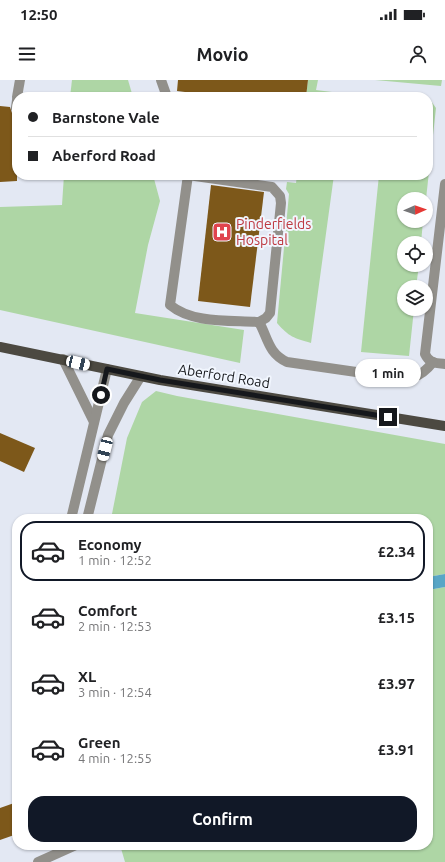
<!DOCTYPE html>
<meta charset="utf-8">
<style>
body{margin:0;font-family:Ubuntu,sans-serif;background:#f6f6f6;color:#202124;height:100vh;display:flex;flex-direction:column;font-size:15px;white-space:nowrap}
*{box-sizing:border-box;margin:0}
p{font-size:13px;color:#757577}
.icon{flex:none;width:22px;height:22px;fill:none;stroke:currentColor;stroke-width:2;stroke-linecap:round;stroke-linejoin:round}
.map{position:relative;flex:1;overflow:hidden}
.drawer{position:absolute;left:12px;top:434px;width:421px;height:336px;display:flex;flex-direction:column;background:#fff;border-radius:16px;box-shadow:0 1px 3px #0004}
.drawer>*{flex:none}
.hud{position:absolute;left:12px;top:12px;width:421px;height:88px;border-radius:16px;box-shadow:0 1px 3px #0004;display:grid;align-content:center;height:88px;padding:0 16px;background:#fff}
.needle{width:26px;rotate:88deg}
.fabs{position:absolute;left:397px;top:112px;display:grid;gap:8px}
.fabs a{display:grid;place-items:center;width:36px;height:36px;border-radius:50%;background:#fff;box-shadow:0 1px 3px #0004;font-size:20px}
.end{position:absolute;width:18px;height:18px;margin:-9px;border:5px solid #16181c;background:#fff;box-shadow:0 0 0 2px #fff}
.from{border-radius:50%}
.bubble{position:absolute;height:28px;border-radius:14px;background:#fff;box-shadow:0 1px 3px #0004;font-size:13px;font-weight:700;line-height:28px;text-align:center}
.car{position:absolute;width:12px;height:24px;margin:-12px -6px;border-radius:5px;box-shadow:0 0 3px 1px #0007;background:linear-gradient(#fff 24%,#345 0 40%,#fff 0 76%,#345 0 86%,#fff 0)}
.hud b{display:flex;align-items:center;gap:14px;height:38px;font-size:15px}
.hud b+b{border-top:1px solid #e0e0e0}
.hud i{width:10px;height:10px;background:#202124}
ul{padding:7px 0 0;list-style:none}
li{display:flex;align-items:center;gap:12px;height:60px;margin:0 8px 6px;padding:0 8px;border:2px solid transparent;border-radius:16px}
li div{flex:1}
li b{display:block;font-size:15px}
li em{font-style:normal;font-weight:700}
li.selected{border-color:#111827}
li>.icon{width:36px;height:36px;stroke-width:1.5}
.cta{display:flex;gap:8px;margin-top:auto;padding:8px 16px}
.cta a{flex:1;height:46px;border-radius:16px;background:#111827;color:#fff;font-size:16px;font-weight:700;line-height:46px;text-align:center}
.status{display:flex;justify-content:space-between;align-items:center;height:28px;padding:0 20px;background:#fff;direction:ltr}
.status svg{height:11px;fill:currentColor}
header{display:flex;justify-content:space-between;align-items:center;height:52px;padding:0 16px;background:#fff;font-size:18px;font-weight:700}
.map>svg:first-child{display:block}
.green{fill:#aed6a5}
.water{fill:#58a6c6}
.building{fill:#7d581a}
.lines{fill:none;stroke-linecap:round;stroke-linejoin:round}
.minor{stroke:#92908b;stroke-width:10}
.major{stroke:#4c4941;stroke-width:10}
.route{stroke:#16181c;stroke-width:5}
.labels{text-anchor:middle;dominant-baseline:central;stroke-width:4;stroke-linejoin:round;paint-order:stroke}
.health-label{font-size:14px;fill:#be3a42;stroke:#f1f6fe;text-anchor:start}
.street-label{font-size:14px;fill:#16181c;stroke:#f1f6fe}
</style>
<div class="status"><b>12:50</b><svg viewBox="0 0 49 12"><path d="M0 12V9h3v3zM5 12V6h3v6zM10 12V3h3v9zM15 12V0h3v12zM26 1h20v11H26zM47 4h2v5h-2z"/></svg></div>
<header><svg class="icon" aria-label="menu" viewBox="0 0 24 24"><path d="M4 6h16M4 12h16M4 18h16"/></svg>Movio<svg class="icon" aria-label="person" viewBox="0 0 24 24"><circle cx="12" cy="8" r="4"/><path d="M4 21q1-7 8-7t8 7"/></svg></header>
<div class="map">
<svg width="445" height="782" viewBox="0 0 445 782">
<rect width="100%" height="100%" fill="#e3e8f3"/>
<g class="green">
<path d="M72 0H128L133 17H70Z"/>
<path d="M308 0H318L316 10 340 13 343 14 344 17H306Z"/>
<path d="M375 0H442L441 6Z"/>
<path d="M428 21H431L436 28 426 119H404V141H423L421 163H404V185H419L416 207H404V229H414L409 276 361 272 379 95H428Z"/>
<path d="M64 95H153L160 121 148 165 135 233 244 250 240 283 0 230V127L62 125Z"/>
<path d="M297 95H334L311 263C294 258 289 257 277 243L289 114 286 109 287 102 296 103Z"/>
<path d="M156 311 177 316 445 364V494L428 497V439H111L127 358 142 322Z"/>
<path d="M445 507V782H125L120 765H428V510Z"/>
</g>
<path class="water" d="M445 494V507L428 510V497Z"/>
<g class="building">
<path d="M178 0H308L306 17H217V16L177 11Z"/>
<path d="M0 26 10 27 12 33 17 34V101L0 102Z"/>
<path d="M211 105 264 112 250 227 198 221Z"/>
<path d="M0 353 35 368 24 392 0 381Z"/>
<path d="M17 722V754L0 760V728Z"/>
</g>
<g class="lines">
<g class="minor">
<path d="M161 0 167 17"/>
<path d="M17 17 20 0"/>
<path d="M16 28 17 20"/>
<path d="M188 95 272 107 280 116 281 123 270 233 266 238 259 242C231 240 193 244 170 225Z"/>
<path d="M445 104 425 274C429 283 435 283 445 284"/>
<path d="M259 242C268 258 268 273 287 282L370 294"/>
<path d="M63 279 94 342"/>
<path d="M388 296C410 299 419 300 433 282"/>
<path d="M71 439 107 289"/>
<path d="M87 439 108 355 124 323 141 296"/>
<path d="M38 782 76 765"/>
</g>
<path class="major" d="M0 267 160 300 445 346"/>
</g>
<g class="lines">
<path class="route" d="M101 315 107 289 160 300 388 337"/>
</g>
<defs>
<g id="hospital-square" transform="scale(1)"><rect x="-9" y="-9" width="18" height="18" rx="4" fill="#e0444e" stroke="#f1f6fe"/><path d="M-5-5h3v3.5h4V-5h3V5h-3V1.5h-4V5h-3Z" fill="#fff"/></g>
</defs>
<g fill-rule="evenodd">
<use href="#hospital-square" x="222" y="152"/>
</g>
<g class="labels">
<g class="health-label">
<text x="236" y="144">Pinderfields<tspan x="236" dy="16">Hospital</tspan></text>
</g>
<g class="street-label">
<text transform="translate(224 296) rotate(9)">Aberford Road</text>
</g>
</g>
</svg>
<div class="fabs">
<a><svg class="needle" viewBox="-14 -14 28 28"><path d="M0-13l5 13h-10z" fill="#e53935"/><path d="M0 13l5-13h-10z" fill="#757577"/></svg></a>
<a><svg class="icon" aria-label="locate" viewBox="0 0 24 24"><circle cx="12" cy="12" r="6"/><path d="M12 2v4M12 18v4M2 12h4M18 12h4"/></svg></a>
<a><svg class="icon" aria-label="layers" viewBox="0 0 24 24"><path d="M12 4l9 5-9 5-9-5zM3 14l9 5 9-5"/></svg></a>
</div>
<i class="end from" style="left:101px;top:315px"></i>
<i class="end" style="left:388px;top:337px"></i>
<div class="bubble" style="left:355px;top:279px;width:66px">1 min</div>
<i class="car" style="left:78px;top:283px;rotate:103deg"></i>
<i class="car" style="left:105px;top:369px;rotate:194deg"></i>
<div class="hud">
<b><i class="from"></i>Barnstone Vale</b>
<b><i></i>Aberford Road</b>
</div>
<section class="drawer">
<ul>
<li class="selected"><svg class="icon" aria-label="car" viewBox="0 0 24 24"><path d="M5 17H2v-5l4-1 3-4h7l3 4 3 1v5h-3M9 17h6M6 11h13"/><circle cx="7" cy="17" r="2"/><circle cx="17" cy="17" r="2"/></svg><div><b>Economy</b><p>1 min · 12:52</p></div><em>£2.34</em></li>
<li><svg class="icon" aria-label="car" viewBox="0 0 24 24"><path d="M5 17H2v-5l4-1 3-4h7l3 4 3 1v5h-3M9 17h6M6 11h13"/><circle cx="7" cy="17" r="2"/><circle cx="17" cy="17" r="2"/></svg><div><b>Comfort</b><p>2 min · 12:53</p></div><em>£3.15</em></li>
<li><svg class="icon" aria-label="car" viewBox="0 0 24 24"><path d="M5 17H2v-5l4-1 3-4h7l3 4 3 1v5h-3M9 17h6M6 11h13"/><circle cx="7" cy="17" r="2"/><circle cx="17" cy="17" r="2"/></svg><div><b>XL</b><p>3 min · 12:54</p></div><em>£3.97</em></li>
<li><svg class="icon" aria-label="car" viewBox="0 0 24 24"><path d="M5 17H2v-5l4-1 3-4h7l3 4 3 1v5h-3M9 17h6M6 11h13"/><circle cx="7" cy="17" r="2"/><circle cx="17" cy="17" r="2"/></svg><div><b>Green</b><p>4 min · 12:55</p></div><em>£3.91</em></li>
</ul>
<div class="cta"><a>Confirm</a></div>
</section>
</div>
